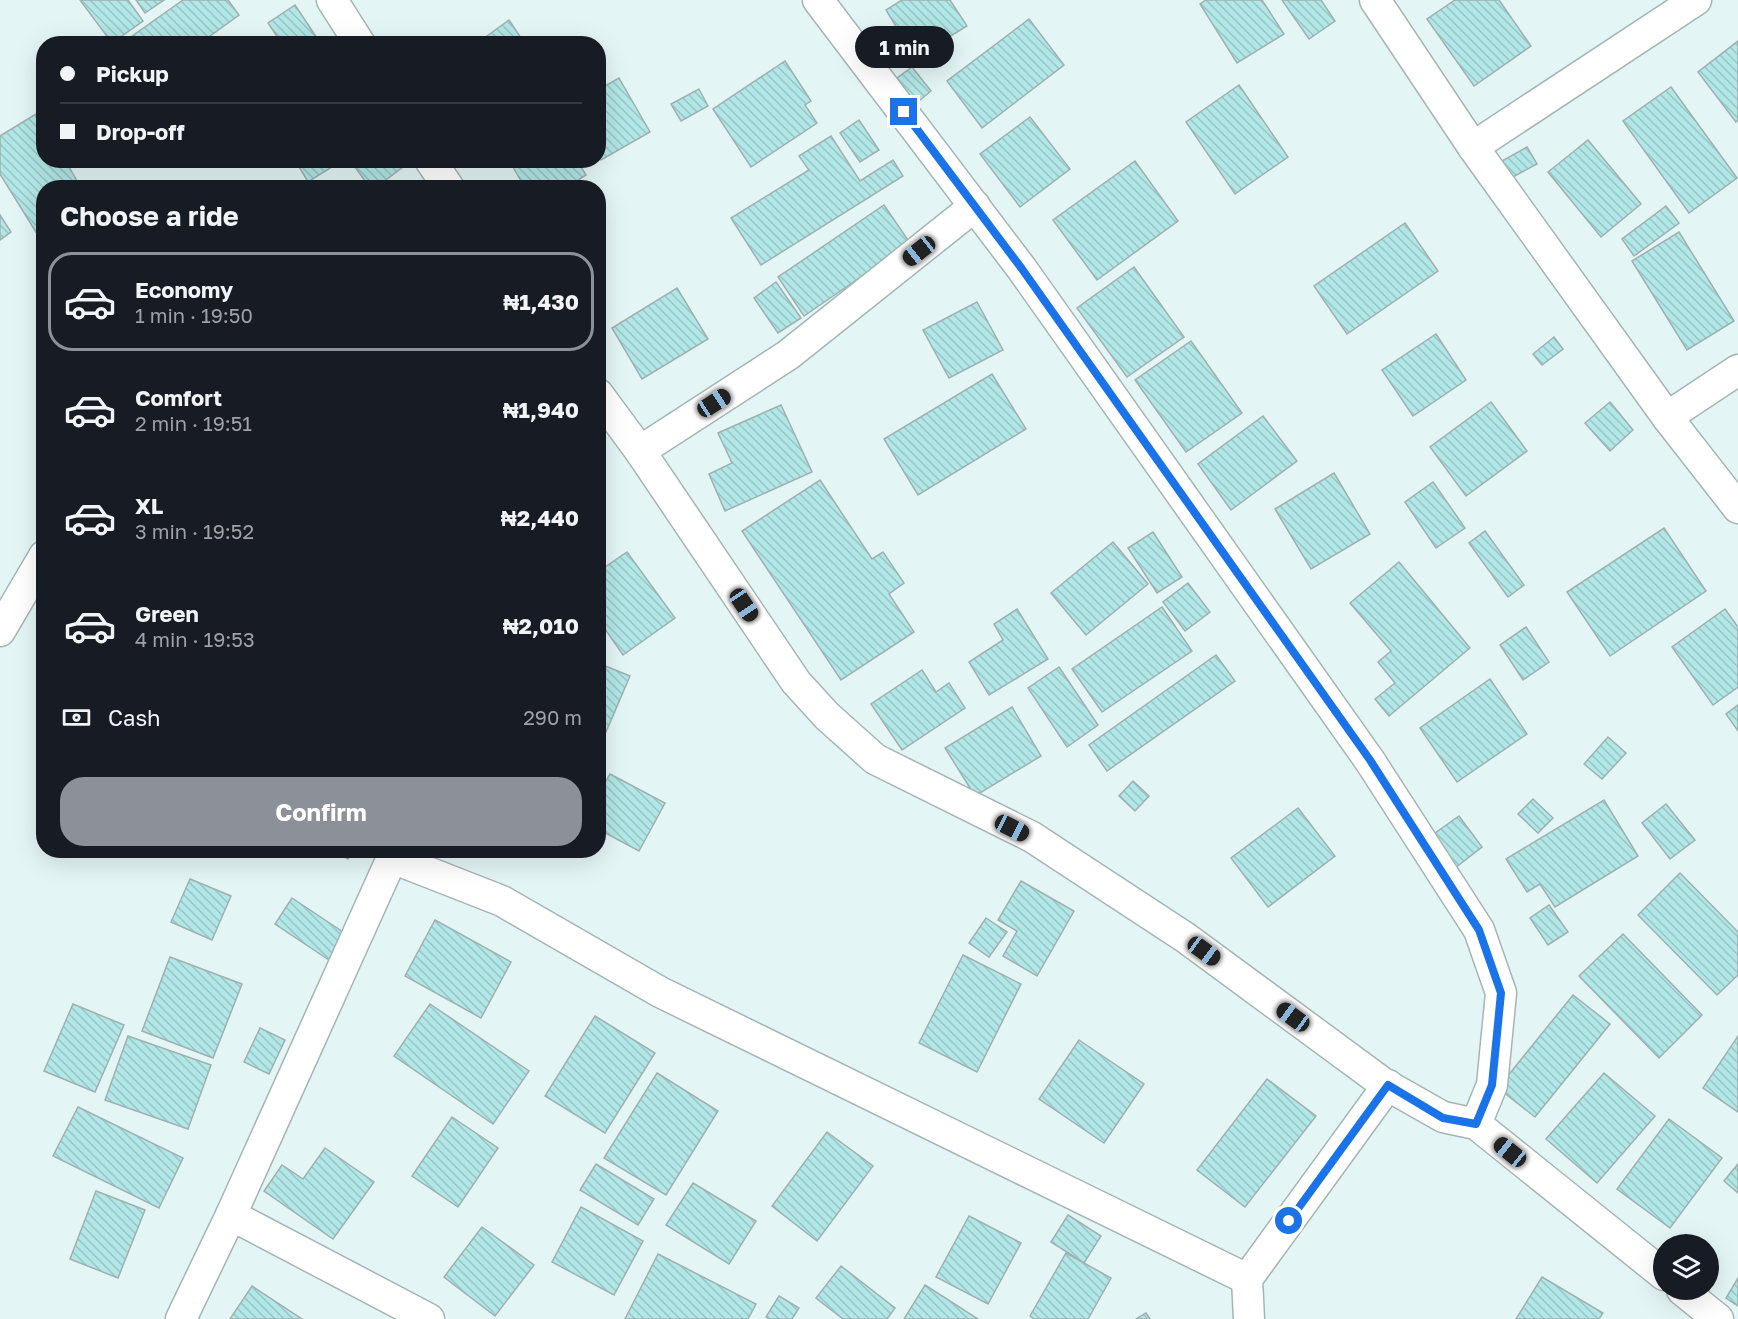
<!DOCTYPE html>
<meta charset="utf-8">
<style>
body{margin:0;font-family:"Golos Text",sans-serif;background:#242831;color:#f1f3f6;height:100vh;display:flex;flex-direction:column;font-size:22px;white-space:nowrap}
*{box-sizing:border-box;margin:0}
p{font-size:20px;color:#9ea1a6}
.icon{flex:none;width:33px;height:33px;fill:none;stroke:currentColor;stroke-width:2;stroke-linecap:round;stroke-linejoin:round}
.map{position:relative;flex:1;overflow:hidden}
.drawer{position:absolute;left:36px;top:180px;width:570px;height:678px;display:flex;flex-direction:column;background:#171b24;border-radius:24px;box-shadow:0 6px 24px #0002}
.drawer>*{flex:none}
.guide{position:absolute;left:36px;top:36px;width:570px;height:132px;border-radius:24px;box-shadow:0 6px 24px #0002;display:grid;align-content:center;height:132px;padding:0 24px;background:#171b24}
.buttons{position:absolute;left:1653px;top:1234px;display:grid;gap:12px}
.buttons a{display:grid;place-items:center;width:66px;height:66px;border-radius:50%;background:#171b24;box-shadow:0 6px 24px #0002;font-size:30px}
.end{position:absolute;width:27px;height:27px;margin:-14px;border:8px solid #1a73e8;background:#fff;box-shadow:0 0 0 3px #fff}
.from{border-radius:50%}
.bubble{position:absolute;height:42px;border-radius:21px;background:#171b24;box-shadow:0 6px 24px #0002;font-size:20px;font-weight:700;line-height:42px;text-align:center}
.car{position:absolute;width:18px;height:36px;margin:-18px -9px;border-radius:8px;box-shadow:0 0 4px 2px #0007;background:linear-gradient(#222 24%,#8ab4d8 0 40%,#222 0 76%,#8ab4d8 0 86%,#222 0)}
.guide b{display:flex;align-items:center;gap:21px;height:57px;font-size:22px}
.guide b+b{border-top:2px solid #363941}
.guide i{width:15px;height:15px;background:#f1f3f6}
ul{padding:0;list-style:none}
li{display:flex;align-items:center;gap:18px;height:99px;margin:0 12px 9px;padding:0 12px;border:3px solid transparent;border-radius:24px}
li div{flex:1}
li b{display:block;font-size:22px}
li em{font-style:normal;font-weight:700}
li.on{border-color:#8c9099}
li>.icon{width:54px;height:54px;stroke-width:1.5}
h2{padding:0 24px;font-size:27px;line-height:72px}
.pay{display:flex;align-items:center;gap:15px;height:66px;padding:0 24px;font-size:22px}
.pay p{margin-inline-start:auto}
.cta{display:flex;gap:12px;margin-top:auto;padding:12px 24px}
.cta a{flex:1;height:69px;border-radius:24px;background:#8c9099;color:#fff;font-size:24px;font-weight:700;line-height:69px;text-align:center}
.map>svg:first-child{display:block}
.building{fill:url(#building-back-hatch);stroke:#a0b0b0;stroke-width:1.5}
.lines{fill:none;stroke-linecap:round;stroke-linejoin:round}
.minor-casing{stroke:#a5b5b5;stroke-width:33}
.minor{stroke:#fff;stroke-width:30}
.route{stroke:#1a73e8;stroke-width:8}
</style>
<div class="map">
<svg width="1738" height="1319" viewBox="0 0 1738 1319">
<defs>
<pattern id="building-back-hatch" width="6" height="6" patternUnits="userSpaceOnUse" patternTransform="scale(1.5)"><rect width="6" height="6" fill="#b1e7e6"/><path d="M-1 5l2 2M0 0l6 6M5-1l2 2" fill="none" stroke="#98c6c5"/></pattern>
</defs>
<rect width="100%" height="100%" fill="#e4f5f5"/>
<g class="building">
<path d="M80 0H128L143 21 112 43Z"/>
<path d="M136 0H164L145 13Z"/>
<path d="M183 0H228L239 15 199 44H121Z"/>
<path d="M902 0H950L967 26 915 58 886 10Z"/>
<path d="M1206 0H1262L1284 34 1237 63 1200 4Z"/>
<path d="M1282 0H1321L1335 21 1309 39Z"/>
<path d="M1455 0H1499L1531 46 1474 86 1427 19Z"/>
<path d="M295 5 321 44H282L268 23Z"/>
<path d="M1029 19 1064 65 982 128 947 81Z"/>
<path d="M509 20 525 44H476Z"/>
<path d="M1738 41V120L1736 122 1698 72Z"/>
<path d="M785 61 811 101 805 105 817 123 751 167 713 109Z"/>
<path d="M912 67 931 91 913 106 893 81Z"/>
<path d="M619 78 650 132 601 160 598 154V90Z"/>
<path d="M1239 85 1288 157 1235 194 1186 122Z"/>
<path d="M1671 87 1737 178 1689 213 1623 121Z"/>
<path d="M699 89 708 106 681 121 671 104Z"/>
<path d="M36 114 44 127V160H65L81 188H44V245L0 174V136Z"/>
<path d="M1030 117 1070 169 1020 207 980 154Z"/>
<path d="M859 120 879 150 860 162 840 133Z"/>
<path d="M831 136 860 181 893 160 903 176 761 265 731 218 809 170 799 156Z"/>
<path d="M1588 140 1641 204 1601 237 1548 172Z"/>
<path d="M1527 147 1537 164 1511 178 1502 161Z"/>
<path d="M295 160H343L308 182Z"/>
<path d="M365 160H398L403 167 375 188H370L355 167Z"/>
<path d="M509 160H577L586 175 566 188H525Z"/>
<path d="M1135 161 1178 221 1097 280 1053 220Z"/>
<path d="M884 205 910 243 804 316 778 277Z"/>
<path d="M1666 206 1679 223 1634 256 1622 239Z"/>
<path d="M0 215 11 232 0 240Z"/>
<path d="M1405 223 1438 271 1347 334 1314 286Z"/>
<path d="M1679 232 1734 321 1687 350 1632 261Z"/>
<path d="M1134 267 1184 337 1127 377 1077 308Z"/>
<path d="M776 282 801 318 778 333 754 298Z"/>
<path d="M677 288 708 339 642 379 612 328Z"/>
<path d="M977 302 1003 350 949 378 923 330Z"/>
<path d="M1436 334 1466 380 1413 416 1382 370Z"/>
<path d="M1554 337 1563 349 1542 365 1533 354Z"/>
<path d="M1191 341 1242 413 1186 452 1135 380Z"/>
<path d="M992 374 1026 429 918 495 884 439Z"/>
<path d="M1491 402 1527 451 1466 496 1430 447Z"/>
<path d="M1610 402 1633 430 1610 451 1585 423Z"/>
<path d="M781 405 812 472 725 511 709 474 732 463 718 433Z"/>
<path d="M1263 416 1297 461 1231 510 1198 464Z"/>
<path d="M1334 473 1370 534 1311 569 1275 509Z"/>
<path d="M820 480 872 559 883 552 904 583 889 594 914 632 841 680 742 531Z"/>
<path d="M1433 482 1465 528 1436 548 1405 502Z"/>
<path d="M1664 528 1706 591 1610 656 1567 592Z"/>
<path d="M1485 531 1524 585 1508 597 1469 543Z"/>
<path d="M1153 532 1182 577 1157 593 1128 548Z"/>
<path d="M1113 542 1148 584 1086 635 1051 593Z"/>
<path d="M627 552 675 618 623 655 598 619V572Z"/>
<path d="M1399 562 1470 648 1389 716 1375 699 1395 683 1378 662 1391 651 1350 603Z"/>
<path d="M1188 583 1210 612 1185 631 1163 602Z"/>
<path d="M1162 607 1192 651 1102 712 1072 669Z"/>
<path d="M1017 609 1048 659 989 695 969 662 1003 640 994 624Z"/>
<path d="M1725 609 1738 627V687L1713 705 1672 647Z"/>
<path d="M1526 627 1549 662 1523 680 1500 645Z"/>
<path d="M1216 655 1235 681 1107 771 1089 745Z"/>
<path d="M598 663 630 676 600 746H598Z"/>
<path d="M1059 667 1098 725 1067 747 1028 688Z"/>
<path d="M922 670 936 692 949 683 965 708 902 750 871 704Z"/>
<path d="M1490 679 1527 734 1457 782 1420 728Z"/>
<path d="M1738 705V731L1726 714Z"/>
<path d="M1012 707 1041 756 975 796 945 748Z"/>
<path d="M1608 737 1626 753 1602 779 1584 764Z"/>
<path d="M610 774 665 803 639 851 598 829V795Z"/>
<path d="M1133 781 1149 796 1135 811 1119 796Z"/>
<path d="M1533 799 1553 818 1538 833 1518 814Z"/>
<path d="M1604 800 1638 856 1555 907 1540 884 1527 892 1506 859Z"/>
<path d="M1666 804 1695 840 1670 859 1642 823Z"/>
<path d="M1298 808 1335 856 1268 907 1231 858Z"/>
<path d="M1459 816 1482 847 1455 868 1431 836Z"/>
<path d="M331 850H353L348 859Z"/>
<path d="M1680 873 1738 932V975L1717 995 1638 915Z"/>
<path d="M190 879 231 896 212 940 171 922Z"/>
<path d="M1021 881 1074 911 1037 976 1003 956 1017 931 998 920Z"/>
<path d="M292 898 346 934 329 960 275 924Z"/>
<path d="M1549 905 1568 932 1548 945 1530 918Z"/>
<path d="M986 918 1007 932 989 957 969 943Z"/>
<path d="M435 920 511 962 481 1018 405 976Z"/>
<path d="M1623 934 1702 1015 1659 1058 1579 976Z"/>
<path d="M963 955 1021 984 977 1072 919 1043Z"/>
<path d="M170 957 242 984 213 1058 142 1031Z"/>
<path d="M1573 995 1610 1024 1535 1117 1498 1088Z"/>
<path d="M73 1004 124 1025 95 1092 44 1071Z"/>
<path d="M430 1004 529 1071 493 1124 394 1056Z"/>
<path d="M595 1016 655 1053 605 1133 545 1096Z"/>
<path d="M260 1028 285 1040 269 1074 244 1062Z"/>
<path d="M128 1036 211 1065 188 1129 105 1100Z"/>
<path d="M1738 1036V1112L1703 1088Z"/>
<path d="M1079 1040 1144 1084 1104 1143 1039 1099Z"/>
<path d="M657 1073 718 1111 666 1195 604 1158Z"/>
<path d="M1604 1073 1655 1116 1597 1183 1546 1139Z"/>
<path d="M1267 1079 1316 1116 1245 1207 1197 1170Z"/>
<path d="M78 1107 183 1158 159 1208 53 1156Z"/>
<path d="M452 1117 498 1148 458 1207 412 1176Z"/>
<path d="M1669 1119 1722 1158 1670 1228 1617 1189Z"/>
<path d="M827 1132 873 1166 817 1241 772 1206Z"/>
<path d="M325 1148 374 1182 333 1239 264 1191 282 1165 303 1179Z"/>
<path d="M596 1164 654 1199 638 1225 580 1190Z"/>
<path d="M1738 1164V1193L1724 1181Z"/>
<path d="M693 1183 756 1221 729 1264 666 1225Z"/>
<path d="M96 1191 145 1210 118 1278 70 1259Z"/>
<path d="M581 1207 643 1241 614 1295 552 1262Z"/>
<path d="M1068 1215 1101 1236 1084 1263 1051 1242Z"/>
<path d="M969 1216 1021 1243 988 1304 936 1277Z"/>
<path d="M482 1227 534 1265 495 1316 444 1277Z"/>
<path d="M1066 1253 1111 1278 1088 1319H1034L1030 1316Z"/>
<path d="M658 1254 756 1304 748 1319H625Z"/>
<path d="M841 1266 895 1308 887 1319H843L816 1298Z"/>
<path d="M1542 1277 1603 1313 1599 1319H1516Z"/>
<path d="M1738 1278V1306L1726 1298Z"/>
<path d="M925 1285 978 1319H904Z"/>
<path d="M252 1286 302 1319H230Z"/>
<path d="M779 1296 799 1308 792 1319H769L766 1317Z"/>
<path d="M1146 1313 1150 1319H1136Z"/>
</g>
<g class="lines">
<g class="minor-casing">
<g id="minor">
<path d="M332 0 360 44"/>
<path d="M818 0 1022 269 1370 761 1479 930 1501 993 1492 1085 1476 1124"/>
<path d="M1375 0 1473 147 1667 417 1738 508"/>
<path d="M1473 147 1696 0"/>
<path d="M430 160 449 188"/>
<path d="M598 394 640 451 796 682 827 716 875 759 1032 837 1186 938 1383 1083 1443 1117 1476 1124 1664 1275"/>
<path d="M1667 417 1738 370"/>
<path d="M640 451 788 355 975 206"/>
<path d="M0 631 44 556"/>
<path d="M395 850 392 858 502 901 660 992 1247 1279"/>
<path d="M231 1215 392 858"/>
<path d="M1682 1290 1718 1319"/>
<path d="M181 1319 231 1215 429 1319"/>
<path d="M1249 1319 1247 1279 1388 1085"/>
</g>
</g>
<use href="#minor" class="minor"/>
</g>
<g class="lines">
<path class="route" d="M904 112 1022 269 1370 760 1479 930 1501 993 1492 1085 1476 1124 1443 1118 1388 1085 1289 1221"/>
</g>
</svg>
<div class="buttons">
<a><svg class="icon" aria-label="layers" viewBox="0 0 24 24"><path d="M12 4l9 5-9 5-9-5zM3 14l9 5 9-5"/></svg></a>
</div>
<i class="end from" style="left:1289px;top:1221px"></i>
<i class="end" style="left:904px;top:112px"></i>
<div class="bubble" style="left:855px;top:26px;width:99px">1 min</div>
<i class="car" style="left:919px;top:251px;rotate:232deg"></i>
<i class="car" style="left:714px;top:403px;rotate:57deg"></i>
<i class="car" style="left:744px;top:605px;rotate:146deg"></i>
<i class="car" style="left:1012px;top:828px;rotate:117deg"></i>
<i class="car" style="left:1204px;top:951px;rotate:126deg"></i>
<i class="car" style="left:1293px;top:1017px;rotate:306deg"></i>
<i class="car" style="left:1510px;top:1152px;rotate:309deg"></i>
<div class="guide">
<b><i class="from"></i>Pickup</b>
<b><i></i>Drop-off</b>
</div>
<section class="drawer">
<h2>Choose a ride</h2>
<ul>
<li class="on"><svg class="icon" aria-label="car" viewBox="0 0 24 24"><path d="M5 17H2v-5l4-1 3-4h7l3 4 3 1v5h-3M9 17h6M6 11h13"/><circle cx="7" cy="17" r="2"/><circle cx="17" cy="17" r="2"/></svg><div><b>Economy</b><p>1 min · 19:50</p></div><em>₦1,430</em></li>
<li><svg class="icon" aria-label="car" viewBox="0 0 24 24"><path d="M5 17H2v-5l4-1 3-4h7l3 4 3 1v5h-3M9 17h6M6 11h13"/><circle cx="7" cy="17" r="2"/><circle cx="17" cy="17" r="2"/></svg><div><b>Comfort</b><p>2 min · 19:51</p></div><em>₦1,940</em></li>
<li><svg class="icon" aria-label="car" viewBox="0 0 24 24"><path d="M5 17H2v-5l4-1 3-4h7l3 4 3 1v5h-3M9 17h6M6 11h13"/><circle cx="7" cy="17" r="2"/><circle cx="17" cy="17" r="2"/></svg><div><b>XL</b><p>3 min · 19:52</p></div><em>₦2,440</em></li>
<li><svg class="icon" aria-label="car" viewBox="0 0 24 24"><path d="M5 17H2v-5l4-1 3-4h7l3 4 3 1v5h-3M9 17h6M6 11h13"/><circle cx="7" cy="17" r="2"/><circle cx="17" cy="17" r="2"/></svg><div><b>Green</b><p>4 min · 19:53</p></div><em>₦2,010</em></li>
</ul>
<div class="pay"><svg class="icon" aria-label="cash" viewBox="0 0 24 24"><path d="M3 7h18v10H3z"/><circle cx="12" cy="12" r="2"/></svg>Cash<p>290 m</p></div>
<div class="cta"><a>Confirm</a></div>
</section>
</div>
